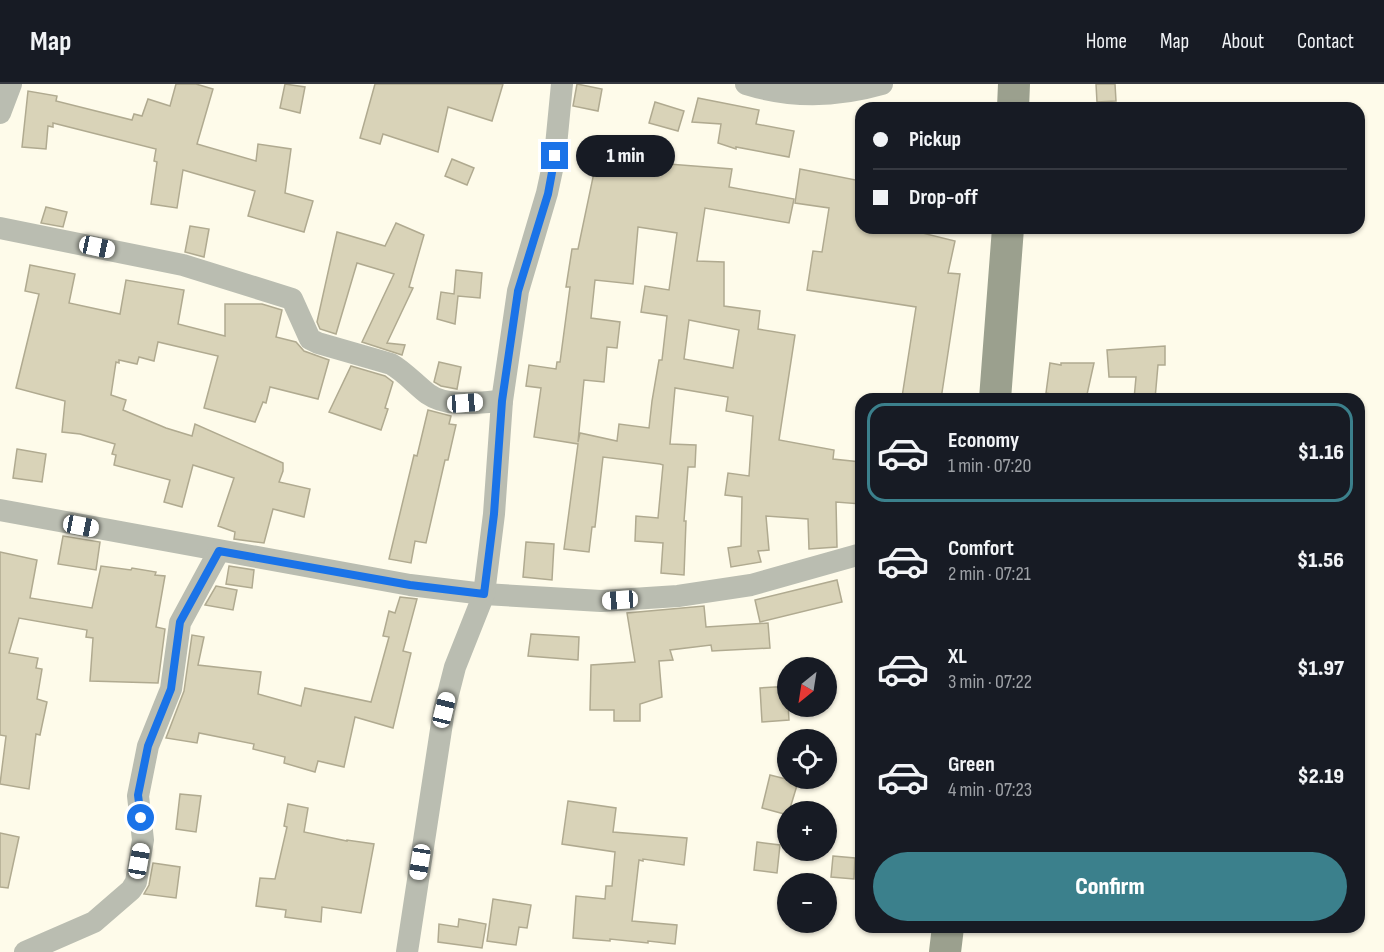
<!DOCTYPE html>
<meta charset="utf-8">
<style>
body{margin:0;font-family:"Sofia Sans Condensed",sans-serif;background:#242831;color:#f1f3f6;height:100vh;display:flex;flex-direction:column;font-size:22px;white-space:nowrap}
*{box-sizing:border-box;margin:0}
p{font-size:20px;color:#9ea1a6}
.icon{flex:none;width:33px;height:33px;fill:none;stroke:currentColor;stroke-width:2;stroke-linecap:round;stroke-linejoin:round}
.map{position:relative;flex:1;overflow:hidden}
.drawer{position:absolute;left:855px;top:309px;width:510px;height:540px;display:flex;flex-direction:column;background:#171b24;border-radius:18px;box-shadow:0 2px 4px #0004}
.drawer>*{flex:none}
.hud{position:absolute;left:855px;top:18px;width:510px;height:132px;border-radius:18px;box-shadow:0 2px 4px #0004;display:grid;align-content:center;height:132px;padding:0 18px;background:#171b24}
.needle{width:39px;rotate:210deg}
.tools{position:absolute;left:777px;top:573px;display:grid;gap:12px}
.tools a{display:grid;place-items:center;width:60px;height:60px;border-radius:50%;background:#171b24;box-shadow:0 2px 4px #0004;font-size:30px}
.end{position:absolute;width:27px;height:27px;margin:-14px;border:8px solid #1a73e8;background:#fff;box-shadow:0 0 0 3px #fff}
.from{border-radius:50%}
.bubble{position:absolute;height:42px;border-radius:21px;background:#171b24;box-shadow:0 2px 4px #0004;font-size:20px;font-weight:800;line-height:42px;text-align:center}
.car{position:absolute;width:18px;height:36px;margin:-18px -9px;border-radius:8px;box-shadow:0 0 4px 2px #0007;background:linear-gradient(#fff 24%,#345 0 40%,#fff 0 76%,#345 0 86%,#fff 0)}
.hud b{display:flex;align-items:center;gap:21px;height:57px;font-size:22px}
.hud b+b{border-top:2px solid #363941}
.hud i{width:15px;height:15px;background:#f1f3f6}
ul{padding:10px 0 0;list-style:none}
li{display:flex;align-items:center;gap:18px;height:99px;margin:0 12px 9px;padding:0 6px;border:3px solid transparent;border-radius:18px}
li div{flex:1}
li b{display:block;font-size:22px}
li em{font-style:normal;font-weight:800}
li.on{border-color:#3b808c}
li>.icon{width:54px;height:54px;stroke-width:1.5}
.cta{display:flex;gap:12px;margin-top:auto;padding:12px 18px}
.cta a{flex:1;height:69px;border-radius:36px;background:#3b808c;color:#fff;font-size:24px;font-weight:800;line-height:69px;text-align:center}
header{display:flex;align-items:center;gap:36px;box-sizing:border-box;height:84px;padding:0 30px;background:#171b24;border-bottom:2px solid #363941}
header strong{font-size:28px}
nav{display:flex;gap:33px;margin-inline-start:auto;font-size:21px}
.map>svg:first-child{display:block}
.building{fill:#d9d3b8;stroke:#b0aa90;stroke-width:1.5;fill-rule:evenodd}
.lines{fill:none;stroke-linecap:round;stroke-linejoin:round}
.street{stroke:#babdb1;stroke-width:22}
.secondary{stroke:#9ba08e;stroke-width:32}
.route{stroke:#1a73e8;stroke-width:8}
</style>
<header>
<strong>Map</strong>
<nav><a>Home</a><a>Map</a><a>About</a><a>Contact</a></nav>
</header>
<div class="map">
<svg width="1384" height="868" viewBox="0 0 1384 868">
<rect width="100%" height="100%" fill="#fefbea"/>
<g class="building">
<path d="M176 0H196L213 5 197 60 256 77 258 60 291 65 285 109 313 117 304 148 248 132 255 107 183 86 177 124 151 120 157 78 154 77 156 65 53 39V43L48 42 46 65 22 63 28 7 57 12 56 17 132 36 134 30 142 32 148 15 170 22Z"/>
<path d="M285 0 305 3 300 29 280 24Z"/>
<path d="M375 0H503L492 37 448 23 438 68 383 50 380 60 360 54Z"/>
<path d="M577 0 602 5 598 27 573 22Z"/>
<path d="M1096 0H1115L1116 17 1097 18Z"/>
<path d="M698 14 759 26 756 40 794 47 789 73 736 63V65L718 59 721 40 692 38Z"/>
<path d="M655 18 684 27 678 47 649 39Z"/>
<path d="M597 74 625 79 626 75 669 84V80L732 85 729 103 794 115 789 139 705 124 697 177 724 178V222L760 227 758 245 795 251 779 356 834 366 833 375 861 378V420L836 418 837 463 809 465 808 435 766 432 769 466 758 467 761 478 731 483 728 464 741 462 742 413 725 411 728 389 749 392 753 332 726 327 728 313 675 304 670 360 696 361 695 383H688L684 437H686L684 491 661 489 663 459 635 457 636 432 658 434 663 381 660 380 603 373 595 443H592L589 468 564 465 578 360 534 353 541 304 526 302 529 281 556 285 557 278H560L570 203H566L572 165H578ZM638 143 677 149 669 206 645 202 641 228 667 232 662 276H659L652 317 649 344 619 340 617 357 580 349 578 358 584 296 604 298 607 263 617 264 620 238 591 234 595 196 633 200ZM689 236 739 246 733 284 684 275Z"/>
<path d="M452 75 474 84 467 101 445 92Z"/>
<path d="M800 85 861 97V144H914V147L955 157 948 189 960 190 941 315 902 313 916 223 807 206 813 167 822 168 829 124 795 119Z"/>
<path d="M46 123 67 128 63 143 41 139Z"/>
<path d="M396 139 424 151 409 203 413 204 387 259 405 261 402 271 362 258 394 190 357 179 336 250 320 245 317 238 337 148 385 162Z"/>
<path d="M190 142 209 145 204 173 185 168Z"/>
<path d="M30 181 75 190 69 219 120 230 126 196 184 206 178 240 225 252V220H262L282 226 276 253 296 258 304 267 329 276 318 315 270 303 266 319 263 318 255 338 204 324 218 272 158 258 154 277 139 273 137 280 119 276V279L116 278 111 311 126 316 123 326 166 344 192 352 195 340 283 379V387L279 398 310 405 304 433 273 425 264 459 234 455 235 448 218 442 234 394 193 381 182 423 164 418 170 396 114 381 116 371 112 370 115 360 80 350 62 348 65 317 16 304 39 210 25 207Z"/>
<path d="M456 186 482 189 480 214 458 212 455 240 437 235 441 208 454 210Z"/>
<path d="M1165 262V281H1158L1155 315H1134L1136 293H1109L1107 266Z"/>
<path d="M439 278 461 283 457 305 441 302 434 298Z"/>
<path d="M1050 279 1061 281V279H1094L1086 315H1073L1046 309Z"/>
<path d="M351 282 385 292 393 298 385 324 388 325 381 346 329 328Z"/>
<path d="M428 326 451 332 449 340 456 341 448 376H445L426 459 415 457 411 479 389 475 414 371 417 372Z"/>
<path d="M17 365 46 370 42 398 13 394Z"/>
<path d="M63 452 100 458 96 486 58 480Z"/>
<path d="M526 458 554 460 552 496 523 493Z"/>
<path d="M0 468 37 476 30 514 92 524 101 482 131 486 132 484 156 488 155 491 165 492 156 543 165 545 158 599 90 597 93 554 86 553 87 546 19 534 9 569 38 574 36 584 42 585 37 615 47 618 40 651 36 650 29 705 0 700 6 652 0 651Z"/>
<path d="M229 482 254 486 252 504 226 500Z"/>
<path d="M837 496 842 518 760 538 755 516Z"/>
<path d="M216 502 237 506 233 526 205 521Z"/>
<path d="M400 513 417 515 403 567 411 569 393 644 355 633 344 683 318 677 315 688 284 679 285 673 253 665 254 660 199 649 197 659 166 654 184 607 192 551 204 553 198 581 261 588 258 610 301 622 305 604 371 618 389 553 383 552 389 527 395 529Z"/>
<path d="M704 522 706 543 768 539 770 564 712 567 711 561 670 566 673 576 659 577 662 613 640 620V637H614V626H590L591 581 635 578 627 529Z"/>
<path d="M531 550 579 553 578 576 528 572Z"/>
<path d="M775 603H787L789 636 762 638 760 604Z"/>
<path d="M770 691 798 698 788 731 762 724Z"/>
<path d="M180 710 201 712 196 748 176 745Z"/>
<path d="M568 717 616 724 613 748 687 754 684 781 643 775V777L639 776 632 837 677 841 675 860 648 857V859L610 855V857L573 854 576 812 605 815 606 802H612L615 768 562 760Z"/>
<path d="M288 720 308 724 304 748 347 757V756L374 760 361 829 322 823 321 838 285 833 286 826 256 822 260 794 275 795 287 743 284 742Z"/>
<path d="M0 749 19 753 8 804 0 803Z"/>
<path d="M757 758 780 761 777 789 754 786Z"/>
<path d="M833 772 855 774 854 795 831 793Z"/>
<path d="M153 779 180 783 176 814 144 810 149 801Z"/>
<path d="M493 815 531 821 527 844 519 843 516 861 487 857Z"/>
<path d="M459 835 486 840 482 864 438 858 439 840 458 843Z"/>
</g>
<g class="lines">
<g class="street">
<path d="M746 0C791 14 837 13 882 0"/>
<path d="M0 29 11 0"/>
<path d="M0 144 183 181 292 215 310 255 318 259 391 280C405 288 415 300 428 310 448 324 479 318 502 317"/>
<path d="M0 426 410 501 484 510 601 517 678 512 751 501 861 470"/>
<path d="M25 868 94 838 131 806 136 798 143 756 138 712 148 662 171 605 180 539 219 467"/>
<path d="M407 868 444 626 455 583 484 510 494 430 502 317 518 207 547 109 555 72 562 0"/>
</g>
<g class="secondary">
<path d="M1013 24 1014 0"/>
<path d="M995 315 1008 144"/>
<path d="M945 868 948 843"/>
</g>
</g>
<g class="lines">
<path class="route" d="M141 734 138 711 148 662 171 605 180 538 219 467 410 501 484 510 494 430 502 317 518 207 548 110 555 72"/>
</g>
</svg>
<div class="tools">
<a><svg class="needle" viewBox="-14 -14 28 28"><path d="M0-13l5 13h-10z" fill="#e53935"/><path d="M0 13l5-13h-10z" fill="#9ea1a6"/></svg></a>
<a><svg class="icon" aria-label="locate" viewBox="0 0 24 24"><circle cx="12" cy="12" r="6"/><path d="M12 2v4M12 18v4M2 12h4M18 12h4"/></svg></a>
<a>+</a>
<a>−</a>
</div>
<i class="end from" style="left:141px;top:734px"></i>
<i class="end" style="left:555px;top:72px"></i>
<div class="bubble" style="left:576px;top:51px;width:99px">1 min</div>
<i class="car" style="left:97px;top:163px;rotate:102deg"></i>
<i class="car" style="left:465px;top:319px;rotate:86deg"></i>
<i class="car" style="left:81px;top:442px;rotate:101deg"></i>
<i class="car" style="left:620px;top:516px;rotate:266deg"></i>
<i class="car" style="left:444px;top:626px;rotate:14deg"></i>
<i class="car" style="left:139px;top:777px;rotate:10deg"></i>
<i class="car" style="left:420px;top:778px;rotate:189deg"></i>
<div class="hud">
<b><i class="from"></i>Pickup</b>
<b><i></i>Drop-off</b>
</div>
<section class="drawer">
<ul>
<li class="on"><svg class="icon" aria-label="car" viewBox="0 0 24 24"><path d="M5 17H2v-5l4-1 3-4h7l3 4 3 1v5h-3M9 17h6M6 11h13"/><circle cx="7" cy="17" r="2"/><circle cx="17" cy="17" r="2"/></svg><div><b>Economy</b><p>1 min · 07:20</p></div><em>$1.16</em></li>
<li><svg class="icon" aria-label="car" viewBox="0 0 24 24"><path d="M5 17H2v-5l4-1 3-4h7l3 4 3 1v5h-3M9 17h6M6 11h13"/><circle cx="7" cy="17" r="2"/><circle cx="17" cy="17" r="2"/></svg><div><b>Comfort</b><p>2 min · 07:21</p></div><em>$1.56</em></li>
<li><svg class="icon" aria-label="car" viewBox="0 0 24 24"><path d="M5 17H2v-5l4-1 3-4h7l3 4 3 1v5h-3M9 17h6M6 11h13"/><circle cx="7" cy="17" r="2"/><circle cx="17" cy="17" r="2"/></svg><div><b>XL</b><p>3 min · 07:22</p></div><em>$1.97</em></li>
<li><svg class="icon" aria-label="car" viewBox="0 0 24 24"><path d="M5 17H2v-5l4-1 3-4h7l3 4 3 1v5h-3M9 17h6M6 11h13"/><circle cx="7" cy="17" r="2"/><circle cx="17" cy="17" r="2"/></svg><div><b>Green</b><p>4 min · 07:23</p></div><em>$2.19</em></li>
</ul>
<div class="cta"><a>Confirm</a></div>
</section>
</div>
